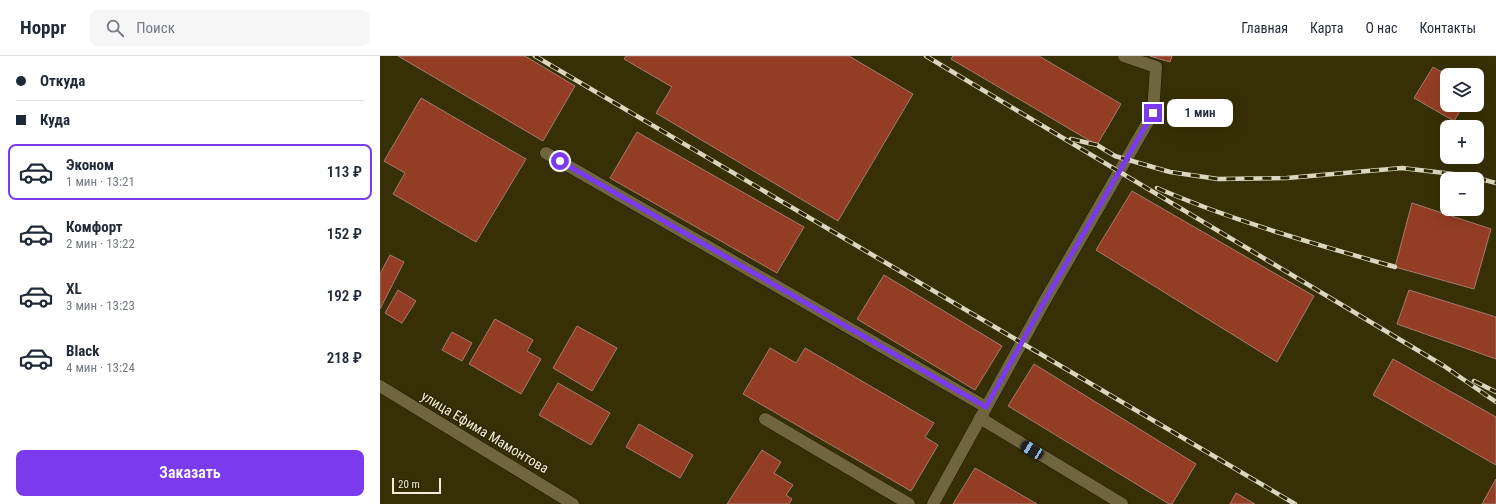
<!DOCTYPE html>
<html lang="ru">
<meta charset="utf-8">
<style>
body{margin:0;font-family:"Roboto Condensed",sans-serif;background:#f6f6f7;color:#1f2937;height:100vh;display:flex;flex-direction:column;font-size:15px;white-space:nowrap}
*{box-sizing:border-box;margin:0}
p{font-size:13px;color:#747a83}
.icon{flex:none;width:22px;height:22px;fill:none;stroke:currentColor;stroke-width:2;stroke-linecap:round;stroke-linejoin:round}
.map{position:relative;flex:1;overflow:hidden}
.panel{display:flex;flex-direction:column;background:#fff;width:380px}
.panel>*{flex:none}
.hud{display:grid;align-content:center;height:88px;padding:0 16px;background:#fff}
.fabs{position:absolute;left:1060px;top:12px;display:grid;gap:8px}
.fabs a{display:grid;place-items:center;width:44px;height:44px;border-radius:8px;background:#fff;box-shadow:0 4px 16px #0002;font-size:20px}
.scale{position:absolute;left:12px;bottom:10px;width:49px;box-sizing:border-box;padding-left:4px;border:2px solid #f0ecd6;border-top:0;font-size:11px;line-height:14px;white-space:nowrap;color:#f0ecd6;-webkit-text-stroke:3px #2d2500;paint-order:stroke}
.end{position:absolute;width:18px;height:18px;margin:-9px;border:5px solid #7c3aed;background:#fff;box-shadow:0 0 0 2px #fff}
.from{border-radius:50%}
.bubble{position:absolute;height:28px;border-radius:8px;background:#fff;box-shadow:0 4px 16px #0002;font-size:13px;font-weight:600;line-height:28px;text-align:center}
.car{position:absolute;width:12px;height:24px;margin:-12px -6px;border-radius:5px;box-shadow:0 0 3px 1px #0007;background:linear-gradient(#222 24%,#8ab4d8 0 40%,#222 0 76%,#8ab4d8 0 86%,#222 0)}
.hud b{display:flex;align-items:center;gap:14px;height:38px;font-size:15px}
.hud b+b{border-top:1px solid #e0e1e3}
.hud i{width:10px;height:10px;background:#1f2937}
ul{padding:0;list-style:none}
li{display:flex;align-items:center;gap:12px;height:56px;margin:0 8px 6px;padding:0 8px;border:2px solid transparent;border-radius:8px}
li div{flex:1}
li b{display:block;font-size:15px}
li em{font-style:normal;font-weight:600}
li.current{border-color:#7c3aed}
li>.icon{width:36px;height:36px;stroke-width:1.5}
.primary-button{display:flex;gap:8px;margin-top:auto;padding:8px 16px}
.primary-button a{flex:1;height:46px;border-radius:8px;background:#7c3aed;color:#fff;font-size:16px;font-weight:600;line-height:46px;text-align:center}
header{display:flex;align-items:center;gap:24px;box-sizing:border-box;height:56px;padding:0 20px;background:#fff;border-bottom:1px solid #e0e1e3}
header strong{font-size:19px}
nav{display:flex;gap:22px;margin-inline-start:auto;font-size:14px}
.search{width:280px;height:36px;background:#f6f6f7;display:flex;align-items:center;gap:10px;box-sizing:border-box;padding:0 14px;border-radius:8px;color:#747a83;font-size:15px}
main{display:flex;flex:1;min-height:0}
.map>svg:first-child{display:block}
.building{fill:#933d24;stroke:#a77c6f}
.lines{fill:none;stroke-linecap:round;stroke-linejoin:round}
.minor-casing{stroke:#1d1700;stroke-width:13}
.minor{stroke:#6f663f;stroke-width:12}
.rail-casing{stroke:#dbd6be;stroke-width:4.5}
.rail{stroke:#2d2500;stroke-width:3;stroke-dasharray:9;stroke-linecap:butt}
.route{stroke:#7c3aed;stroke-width:5}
.labels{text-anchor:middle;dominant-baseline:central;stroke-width:3;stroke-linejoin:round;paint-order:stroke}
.street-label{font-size:14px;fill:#f0ecd6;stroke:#2d2500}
</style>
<header>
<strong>Hoppr</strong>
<div class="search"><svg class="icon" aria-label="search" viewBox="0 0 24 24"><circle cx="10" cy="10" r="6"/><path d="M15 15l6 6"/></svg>Поиск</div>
<nav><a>Главная</a><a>Карта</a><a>О нас</a><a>Контакты</a></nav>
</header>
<main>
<section class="panel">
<div class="hud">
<b><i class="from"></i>Откуда</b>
<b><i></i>Куда</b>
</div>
<ul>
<li class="current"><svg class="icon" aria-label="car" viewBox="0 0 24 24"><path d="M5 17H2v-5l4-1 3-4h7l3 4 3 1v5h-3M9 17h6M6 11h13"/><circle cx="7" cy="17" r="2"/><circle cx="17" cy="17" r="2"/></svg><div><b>Эконом</b><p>1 мин · 13:21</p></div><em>113 ₽</em></li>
<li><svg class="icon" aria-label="car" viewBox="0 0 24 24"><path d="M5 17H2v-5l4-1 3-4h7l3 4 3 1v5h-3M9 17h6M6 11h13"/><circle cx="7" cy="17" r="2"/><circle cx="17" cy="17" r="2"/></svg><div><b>Комфорт</b><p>2 мин · 13:22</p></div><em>152 ₽</em></li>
<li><svg class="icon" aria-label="car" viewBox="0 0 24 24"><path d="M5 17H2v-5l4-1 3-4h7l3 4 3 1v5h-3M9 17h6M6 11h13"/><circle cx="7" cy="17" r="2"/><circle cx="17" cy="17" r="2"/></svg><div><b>XL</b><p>3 мин · 13:23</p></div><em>192 ₽</em></li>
<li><svg class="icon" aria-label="car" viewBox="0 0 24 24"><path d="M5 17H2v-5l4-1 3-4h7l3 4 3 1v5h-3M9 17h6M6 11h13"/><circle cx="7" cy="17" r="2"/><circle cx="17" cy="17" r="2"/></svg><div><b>Black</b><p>4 мин · 13:24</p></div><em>218 ₽</em></li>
</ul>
<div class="primary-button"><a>Заказать</a></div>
</section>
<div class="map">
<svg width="1116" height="448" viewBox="0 0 1116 448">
<rect width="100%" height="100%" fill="#372f05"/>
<g class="building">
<path d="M18 0H145L195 30 163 85Z"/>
<path d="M246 0H469L533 38 458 165 276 57 292 31 244 3Z"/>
<path d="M573 0H659L741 48 717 89 571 3Z"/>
<path d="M770 0H792L790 6Z"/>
<path d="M1053 11 1067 19V49L1083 50 1074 65 1034 42Z"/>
<path d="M41 42 146 103 96 186 13 138 25 117 4 105Z"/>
<path d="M257 76 424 171 397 217 230 122Z"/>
<path d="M752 135 934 240 897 306 716 194Z"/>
<path d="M1032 147 1111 173 1094 233 1015 211Z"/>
<path d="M10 199 24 206 0 253V218Z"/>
<path d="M504 219 622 290 595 334 477 263Z"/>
<path d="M18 234 36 245 22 267 5 257Z"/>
<path d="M1029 234 1116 261V303L1017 268Z"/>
<path d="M115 263 153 284 147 295 161 303 141 338 89 308Z"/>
<path d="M197 270 237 292 212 335 173 312Z"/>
<path d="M72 276 92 287 82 305 62 294Z"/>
<path d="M390 292 416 307 425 292 554 367 545 381 558 389 531 435 363 338Z"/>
<path d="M1013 303 1116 361V409L993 339Z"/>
<path d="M654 308 816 408 792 448H789L628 350Z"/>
<path d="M178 327 230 357 211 389 159 359Z"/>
<path d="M259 368 313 399 300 422 246 391Z"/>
<path d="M382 394 401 406 394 417 413 429 406 439 412 443 409 448H347Z"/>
<path d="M595 412 657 448H573Z"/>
<path d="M1116 423V448H1102Z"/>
<path d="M856 437 875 448H850Z"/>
</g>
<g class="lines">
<g class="minor-casing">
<g id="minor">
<path d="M166 97 606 351"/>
<path d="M0 330 193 448"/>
<path d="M600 362 742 448"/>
<path d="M385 363 529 448"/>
<path d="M553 448 663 248 773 57 776 11 744 0"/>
</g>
</g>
<use href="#minor" class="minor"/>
<g class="rail-casing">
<g id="rail">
<path d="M155 0 915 448"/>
<path d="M546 0 1064 310 1116 346"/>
<path d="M691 83 717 89 735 100 790 116 838 123 907 122 1022 112 1090 120 1116 127"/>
<path d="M777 132C853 165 935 188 1015 211"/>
<path d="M1094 325 1116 336"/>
</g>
</g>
<use href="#rail" class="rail"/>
</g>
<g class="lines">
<path class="route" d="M180 105 606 351 663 248 773 57"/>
</g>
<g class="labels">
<g class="street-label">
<text transform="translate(105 376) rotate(31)">улица Ефима Мамонтова</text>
</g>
</g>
</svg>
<div class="fabs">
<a><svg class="icon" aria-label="layers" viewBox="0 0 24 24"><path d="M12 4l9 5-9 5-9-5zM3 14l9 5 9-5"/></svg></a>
<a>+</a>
<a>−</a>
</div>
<div class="scale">20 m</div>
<i class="end from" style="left:180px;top:105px"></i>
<i class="end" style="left:773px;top:57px"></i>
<div class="bubble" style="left:787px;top:43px;width:66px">1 мин</div>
<i class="car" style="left:652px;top:394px;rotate:301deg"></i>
</div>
</main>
